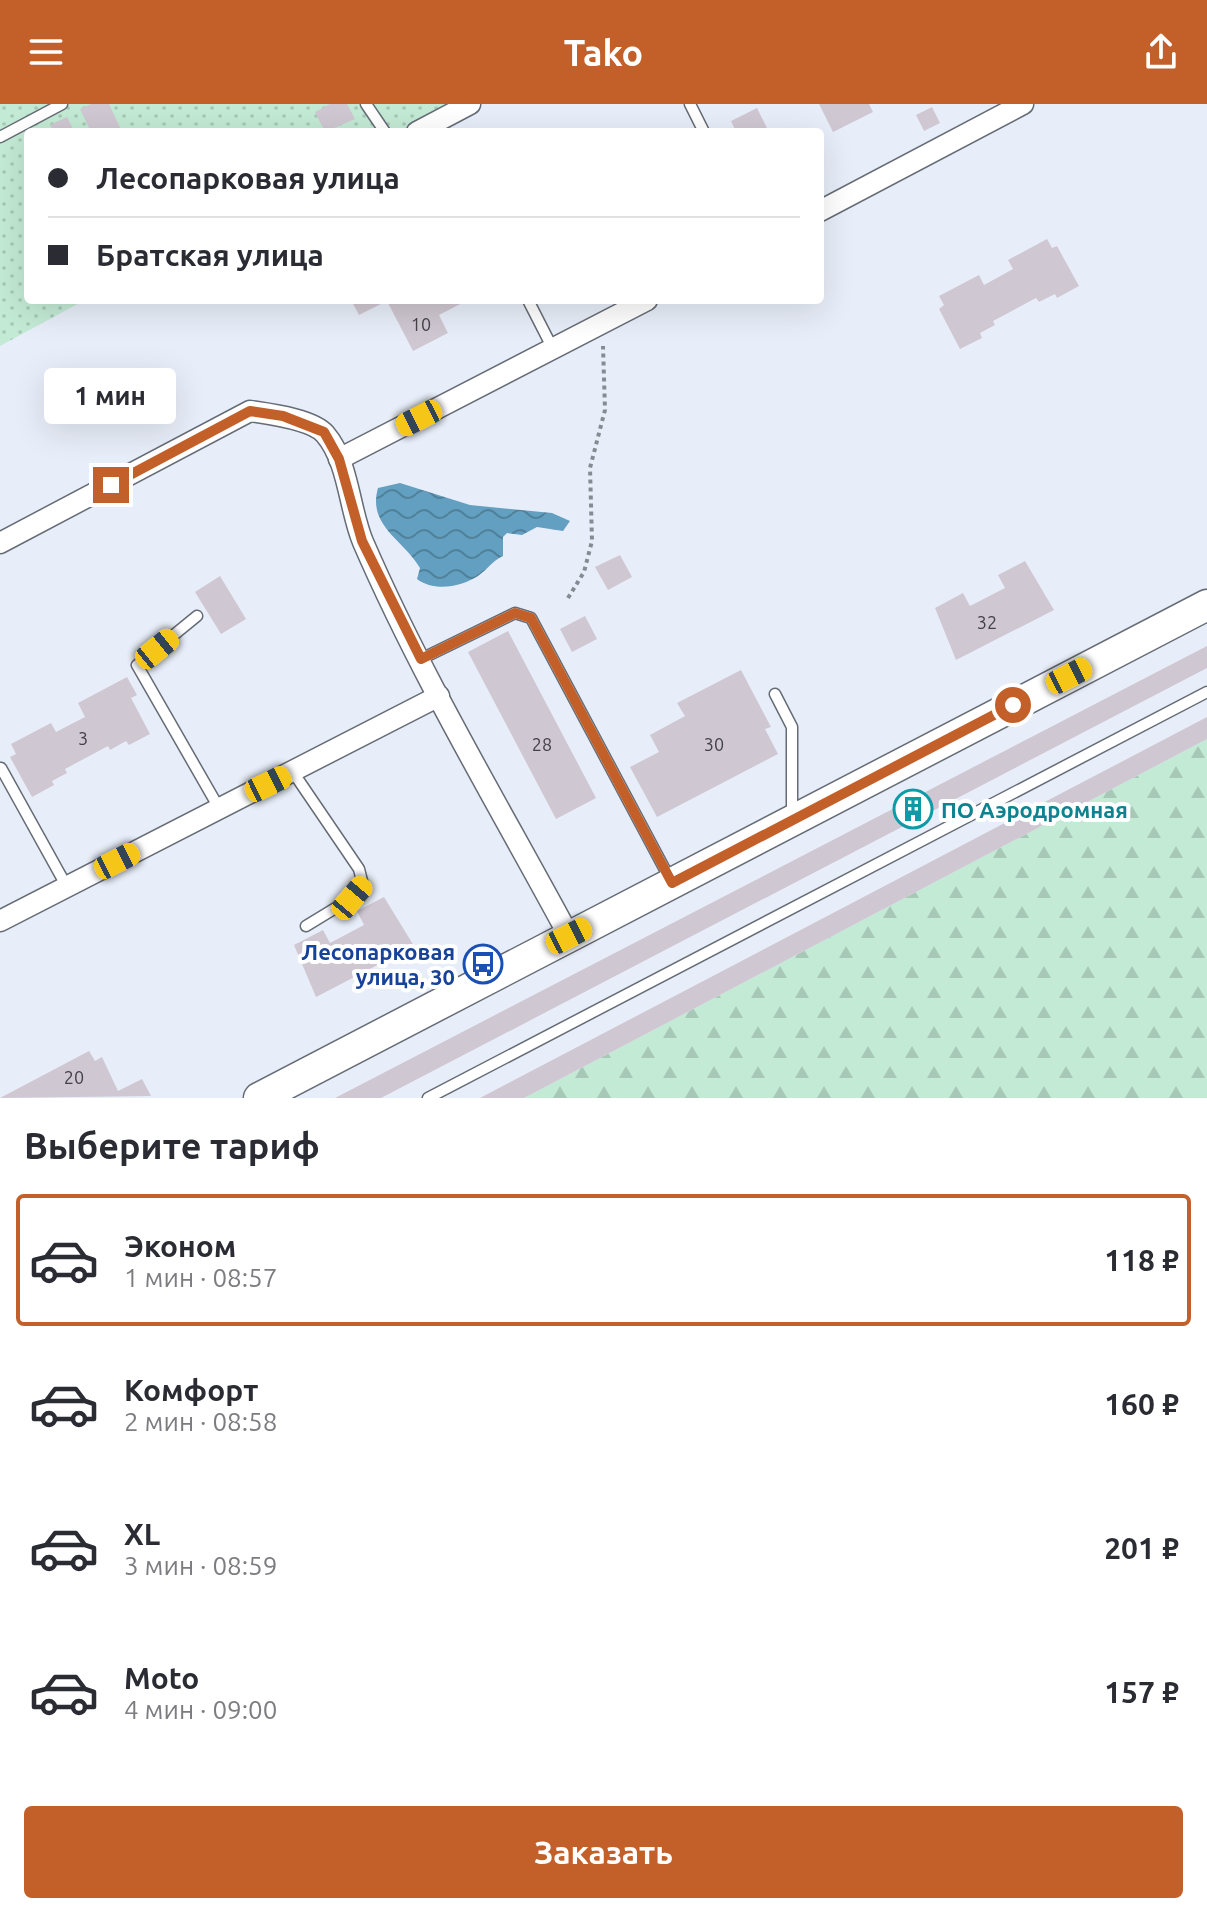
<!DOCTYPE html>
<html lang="ru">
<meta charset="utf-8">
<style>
body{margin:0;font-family:Ubuntu,sans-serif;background:#f7f7f7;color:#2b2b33;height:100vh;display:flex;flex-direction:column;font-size:30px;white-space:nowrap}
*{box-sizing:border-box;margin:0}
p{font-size:26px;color:#7c7c81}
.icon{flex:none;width:44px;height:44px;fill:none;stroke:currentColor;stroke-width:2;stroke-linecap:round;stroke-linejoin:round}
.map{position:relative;height:994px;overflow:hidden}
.sheet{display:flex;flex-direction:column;background:#fff;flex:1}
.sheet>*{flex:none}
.banner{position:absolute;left:24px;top:24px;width:800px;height:176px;border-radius:8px;box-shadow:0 8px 32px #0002;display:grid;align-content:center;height:176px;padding:0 24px;background:#fff}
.end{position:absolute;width:36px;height:36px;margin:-18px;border:10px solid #c35f28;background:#fff;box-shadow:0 0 0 4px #fff}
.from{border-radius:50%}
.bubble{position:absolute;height:56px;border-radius:8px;background:#fff;box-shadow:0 8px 32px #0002;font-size:26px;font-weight:700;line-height:56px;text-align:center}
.car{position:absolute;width:24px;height:48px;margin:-24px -12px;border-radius:10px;box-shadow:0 0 6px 2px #0007;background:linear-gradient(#f5c518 24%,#345 0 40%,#f5c518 0 76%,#345 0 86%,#f5c518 0)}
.banner b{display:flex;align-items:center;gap:28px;height:76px;font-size:30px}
.banner b+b{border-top:2px solid #e1e1e2}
.banner i{width:20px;height:20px;background:#2b2b33}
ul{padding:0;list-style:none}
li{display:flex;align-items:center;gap:24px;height:132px;margin:0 16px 12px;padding:0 8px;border:4px solid transparent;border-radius:8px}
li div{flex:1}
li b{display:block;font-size:30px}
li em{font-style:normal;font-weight:700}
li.active{border-color:#c35f28}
li>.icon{width:72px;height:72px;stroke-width:1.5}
h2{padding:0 24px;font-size:36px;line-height:96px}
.action{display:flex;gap:16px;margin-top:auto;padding:16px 24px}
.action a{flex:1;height:92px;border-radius:8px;background:#c35f28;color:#fff;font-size:32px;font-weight:700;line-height:92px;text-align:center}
header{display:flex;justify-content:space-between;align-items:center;height:104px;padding:0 24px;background:#c35f28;color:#fff;font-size:36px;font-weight:700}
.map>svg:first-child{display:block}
.grass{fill:url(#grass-dots)}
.forest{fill:url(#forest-firs)}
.water{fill:url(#water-waves)}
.building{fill:#cfc7d1}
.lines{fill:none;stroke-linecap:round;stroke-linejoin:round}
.lane-casing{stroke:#666c75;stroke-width:13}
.street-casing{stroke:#666c75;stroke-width:23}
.secondary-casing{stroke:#666c75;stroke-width:33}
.path{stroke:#868a92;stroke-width:4;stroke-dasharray:4 4;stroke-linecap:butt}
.lane{stroke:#fff;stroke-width:10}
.street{stroke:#fff;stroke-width:20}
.secondary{stroke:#fff;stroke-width:30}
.route{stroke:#c35f28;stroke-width:10}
.labels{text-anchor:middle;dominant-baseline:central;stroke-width:8;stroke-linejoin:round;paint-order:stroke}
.number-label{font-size:18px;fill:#434248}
.culture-label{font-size:22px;font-weight:bold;fill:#0d838f;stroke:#fff;text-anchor:start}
.transit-label{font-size:22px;font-weight:bold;fill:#164399;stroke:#fff;text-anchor:end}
</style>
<header><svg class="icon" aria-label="menu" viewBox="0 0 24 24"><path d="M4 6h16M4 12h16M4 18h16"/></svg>Tako<svg class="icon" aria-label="share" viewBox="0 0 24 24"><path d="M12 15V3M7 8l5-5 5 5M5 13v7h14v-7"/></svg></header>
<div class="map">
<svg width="1207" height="994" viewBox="0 0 1207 994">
<defs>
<pattern id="grass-dots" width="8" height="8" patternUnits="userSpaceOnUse" patternTransform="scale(2)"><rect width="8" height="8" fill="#c3ead5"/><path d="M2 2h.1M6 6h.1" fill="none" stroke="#a7c8b6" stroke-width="1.8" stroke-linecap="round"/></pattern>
<pattern id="forest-firs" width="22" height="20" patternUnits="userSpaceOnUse" patternTransform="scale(2)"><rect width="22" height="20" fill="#c3ead5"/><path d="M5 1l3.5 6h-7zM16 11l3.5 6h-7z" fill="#a7c8b6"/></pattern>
<pattern id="water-waves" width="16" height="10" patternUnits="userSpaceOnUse" patternTransform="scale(2)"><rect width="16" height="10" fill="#639fc0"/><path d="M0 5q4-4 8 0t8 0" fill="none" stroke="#50819b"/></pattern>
</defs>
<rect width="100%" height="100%" fill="#e8eef9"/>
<path class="grass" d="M0 0H453L400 28H28V196H85L0 242Z"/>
<path class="forest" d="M1207 635V994H524Z"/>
<path class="water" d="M400 379 470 401 552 409 570 417 563 427 537 423 522 431 507 429 503 433V452C492 457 488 465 478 472 461 483 434 488 417 475L420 464C404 436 367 422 378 384Z"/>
<g class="building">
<path d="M91 0H109L122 28H91L80 5Z"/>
<path d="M330 0H347L355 15 325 28 315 8Z"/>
<path d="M819 0H869L873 8 833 28Z"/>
<path d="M932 3 940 19 924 27 916 11Z"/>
<path d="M757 4 769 28H736L731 17Z"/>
<path d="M67 13 74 27 54 28 50 21Z"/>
<path d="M1047 135 1052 144 1057 142 1079 182 1057 194 1055 190 1039 198 1036 194 993 217 995 221 980 229 982 234 960 245 939 205 944 201 939 192 979 171 984 181 1013 165 1008 156Z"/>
<path d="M351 196H468L439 211 448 229 413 247 387 197 359 211Z"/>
<path d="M620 451 632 473 608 486 595 463Z"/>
<path d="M1025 457 1054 506 956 556 935 504 963 489 970 502 1005 484 998 471Z"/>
<path d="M220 472 246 515 221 530 195 488Z"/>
<path d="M585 512 597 535 572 548 560 525Z"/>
<path d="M508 527 596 694 556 715 468 548Z"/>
<path d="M1207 542V564L381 994H335Z"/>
<path d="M741 566 771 623 765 625 778 650 657 713 630 663 659 648 650 631 685 612 677 599Z"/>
<path d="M127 573 137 591 131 594 150 630 129 641 126 637 110 646 108 642 65 665 67 669 52 677 54 681 32 693 10 653 16 650 11 640 51 619 56 628 85 613 78 599Z"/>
<path d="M1207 613V635L524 994H480Z"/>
<path d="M384 793 414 842 316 893 294 841 323 826 330 839 364 821 357 807Z"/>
<path d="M89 947 95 957 102 953 118 987 142 975 151 992 0 994Z"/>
</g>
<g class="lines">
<g class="lane-casing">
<g id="lane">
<path d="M366 0 385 28"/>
<path d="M690 0 704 28"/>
<path d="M0 33 62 0"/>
<path d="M528 196 553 245"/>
<path d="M197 512 137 561 219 704"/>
<path d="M421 555 515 509 531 514 671 777"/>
<path d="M775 590 792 623V710"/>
<path d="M1 664 67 783"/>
<path d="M293 668 359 765 363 781 352 794 306 822"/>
<path d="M428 994 1207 588"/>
</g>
</g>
<g class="street-casing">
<g id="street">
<path d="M417 28 470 0"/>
<path d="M820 107 1023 0"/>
<path d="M339 355 647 196"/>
<path d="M0 439 250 307C269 310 312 315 325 330 349 358 349 405 363 438 422 574 499 702 569 832"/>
<path d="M0 817 439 592"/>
</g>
</g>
<g class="secondary-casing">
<path id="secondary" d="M259 994 1207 501"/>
</g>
<path class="path" d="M568 494 584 468 592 437 590 364 605 306 603 242"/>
<use href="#lane" class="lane"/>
<use href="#street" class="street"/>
<use href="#secondary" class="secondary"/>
</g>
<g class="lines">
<path class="route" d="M111 381 250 307 283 312 324 328 339 355 362 437 421 555 515 509 531 514 672 779 1013 601"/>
</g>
<defs>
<g id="building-ring" transform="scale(2)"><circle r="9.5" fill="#fff" stroke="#0f9aa8" stroke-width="1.5"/><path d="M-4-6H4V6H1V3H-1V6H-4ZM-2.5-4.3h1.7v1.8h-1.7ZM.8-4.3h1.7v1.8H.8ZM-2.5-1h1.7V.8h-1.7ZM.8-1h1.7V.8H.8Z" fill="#0f9aa8"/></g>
<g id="bus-ring" transform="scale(2)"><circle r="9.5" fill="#fff" stroke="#1a4fb4" stroke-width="1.5"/><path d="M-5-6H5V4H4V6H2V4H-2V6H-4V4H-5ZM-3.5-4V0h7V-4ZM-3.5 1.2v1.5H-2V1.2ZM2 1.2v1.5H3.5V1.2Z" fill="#1a4fb4"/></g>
</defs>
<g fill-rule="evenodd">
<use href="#building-ring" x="913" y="705"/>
<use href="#bus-ring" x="483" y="860"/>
</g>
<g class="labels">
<g class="number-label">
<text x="421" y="220">10</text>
<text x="987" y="518">32</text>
<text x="83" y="634">3</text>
<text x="542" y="640">28</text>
<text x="714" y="640">30</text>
<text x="74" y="973">20</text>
</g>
<g class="culture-label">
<text x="941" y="705">ПО Аэродромная</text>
</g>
<g class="transit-label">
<text x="455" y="847">Лесопарковая<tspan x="455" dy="25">улица, 30</tspan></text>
</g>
</g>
</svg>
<i class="end from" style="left:1013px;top:601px"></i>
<i class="end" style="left:111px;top:381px"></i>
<div class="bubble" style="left:44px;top:264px;width:132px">1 мин</div>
<i class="car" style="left:419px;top:314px;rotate:243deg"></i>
<i class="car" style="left:157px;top:545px;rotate:51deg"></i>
<i class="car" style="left:1069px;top:572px;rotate:63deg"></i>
<i class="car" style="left:268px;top:680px;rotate:64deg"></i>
<i class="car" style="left:117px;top:757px;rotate:63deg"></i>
<i class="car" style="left:352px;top:794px;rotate:40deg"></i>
<i class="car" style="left:569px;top:832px;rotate:63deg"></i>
<div class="banner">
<b><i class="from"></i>Лесопарковая улица</b>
<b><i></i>Братская улица</b>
</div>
</div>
<section class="sheet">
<h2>Выберите тариф</h2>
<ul>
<li class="active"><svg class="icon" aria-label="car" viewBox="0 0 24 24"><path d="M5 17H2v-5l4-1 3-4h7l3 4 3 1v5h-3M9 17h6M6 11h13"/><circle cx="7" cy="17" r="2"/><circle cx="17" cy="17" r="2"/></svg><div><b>Эконом</b><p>1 мин · 08:57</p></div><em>118 ₽</em></li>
<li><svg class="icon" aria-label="car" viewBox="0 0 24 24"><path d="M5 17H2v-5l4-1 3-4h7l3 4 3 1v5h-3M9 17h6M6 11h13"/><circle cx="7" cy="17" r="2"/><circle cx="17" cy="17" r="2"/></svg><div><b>Комфорт</b><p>2 мин · 08:58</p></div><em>160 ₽</em></li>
<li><svg class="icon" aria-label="car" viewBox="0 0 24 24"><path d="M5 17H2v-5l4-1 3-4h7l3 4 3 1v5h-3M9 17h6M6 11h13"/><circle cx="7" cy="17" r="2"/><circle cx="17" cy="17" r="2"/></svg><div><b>XL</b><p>3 мин · 08:59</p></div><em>201 ₽</em></li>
<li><svg class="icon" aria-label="car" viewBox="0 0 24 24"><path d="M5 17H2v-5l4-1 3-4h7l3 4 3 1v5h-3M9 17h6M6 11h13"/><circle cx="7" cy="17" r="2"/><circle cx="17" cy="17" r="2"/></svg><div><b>Moto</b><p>4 мин · 09:00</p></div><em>157 ₽</em></li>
</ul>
<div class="action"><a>Заказать</a></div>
</section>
